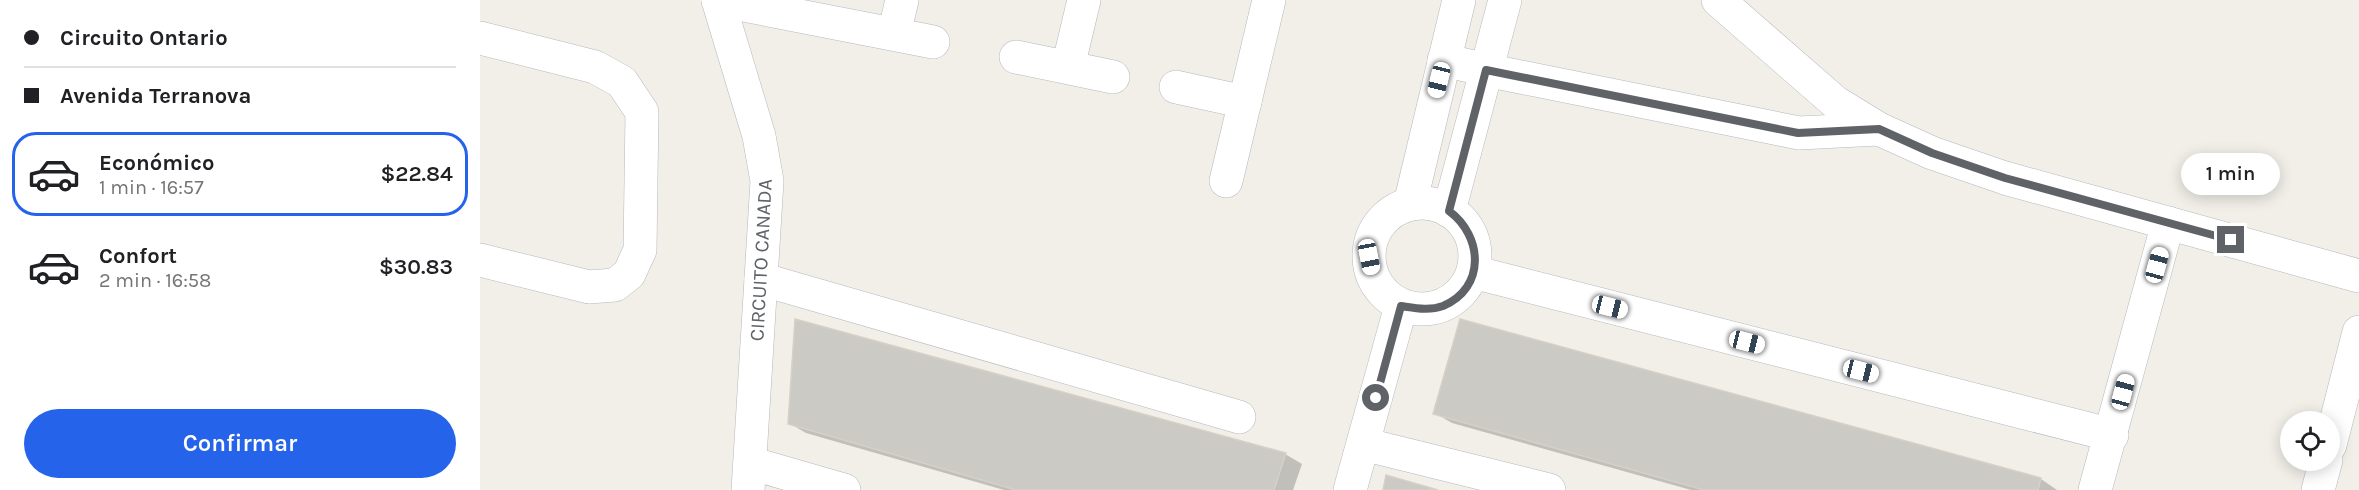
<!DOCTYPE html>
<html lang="es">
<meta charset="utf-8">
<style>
body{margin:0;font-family:Karla,sans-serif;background:#f2f2f2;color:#202124;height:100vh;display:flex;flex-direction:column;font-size:22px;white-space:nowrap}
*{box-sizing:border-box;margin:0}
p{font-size:20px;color:#757577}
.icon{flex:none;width:33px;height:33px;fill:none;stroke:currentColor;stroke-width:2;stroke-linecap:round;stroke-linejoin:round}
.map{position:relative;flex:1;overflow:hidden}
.side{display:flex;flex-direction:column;background:#fff;width:480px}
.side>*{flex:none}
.hud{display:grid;align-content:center;height:132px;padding:0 24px;background:#fff}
.tools{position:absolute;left:1800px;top:411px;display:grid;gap:12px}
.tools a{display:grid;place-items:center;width:60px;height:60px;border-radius:50%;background:#fff;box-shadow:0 3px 15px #0003;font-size:30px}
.end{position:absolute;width:27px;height:27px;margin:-14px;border:8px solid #5f6368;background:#fff;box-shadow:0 0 0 3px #fff}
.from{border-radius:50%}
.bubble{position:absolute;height:42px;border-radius:21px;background:#fff;box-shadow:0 3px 15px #0003;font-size:20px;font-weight:600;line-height:42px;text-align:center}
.car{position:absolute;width:18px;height:36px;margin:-18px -9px;border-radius:8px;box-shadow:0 0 4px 2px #0007;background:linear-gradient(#fff 24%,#345 0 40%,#fff 0 76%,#345 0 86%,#fff 0)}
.hud b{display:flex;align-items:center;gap:21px;height:57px;font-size:22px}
.hud b+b{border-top:2px solid #e0e0e0}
.hud i{width:15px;height:15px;background:#202124}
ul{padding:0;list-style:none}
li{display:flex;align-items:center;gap:18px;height:84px;margin:0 12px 9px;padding:0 12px;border:3px solid transparent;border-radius:24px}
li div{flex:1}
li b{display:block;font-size:22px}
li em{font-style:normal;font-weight:600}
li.selected{border-color:#2563eb}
li>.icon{width:54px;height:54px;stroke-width:1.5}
.primary-button{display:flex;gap:12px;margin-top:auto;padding:12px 24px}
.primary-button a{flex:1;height:69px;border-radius:36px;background:#2563eb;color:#fff;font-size:24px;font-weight:600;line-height:69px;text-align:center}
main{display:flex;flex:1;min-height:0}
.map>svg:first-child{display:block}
.shadow{fill:#0003}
.building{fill:#cccac5;stroke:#d6d1c6;stroke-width:1.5}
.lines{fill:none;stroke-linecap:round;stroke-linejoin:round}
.minor-casing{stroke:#b5b8bc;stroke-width:34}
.minor{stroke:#fff;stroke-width:33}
.route{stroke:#5f6368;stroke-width:8}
.labels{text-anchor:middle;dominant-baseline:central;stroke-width:5;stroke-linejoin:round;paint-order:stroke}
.street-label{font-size:20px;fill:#5f6368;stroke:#fff}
</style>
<main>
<section class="side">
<div class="hud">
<b><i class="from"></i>Circuito Ontario</b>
<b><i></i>Avenida Terranova</b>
</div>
<ul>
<li class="selected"><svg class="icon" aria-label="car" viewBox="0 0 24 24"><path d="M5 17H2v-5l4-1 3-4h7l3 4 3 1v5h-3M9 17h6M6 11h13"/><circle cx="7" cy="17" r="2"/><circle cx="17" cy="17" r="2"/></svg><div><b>Económico</b><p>1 min · 16:57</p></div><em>$22.84</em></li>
<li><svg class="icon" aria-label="car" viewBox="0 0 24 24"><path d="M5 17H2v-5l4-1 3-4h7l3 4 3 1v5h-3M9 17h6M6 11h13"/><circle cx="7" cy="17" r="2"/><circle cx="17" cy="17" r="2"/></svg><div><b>Confort</b><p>2 min · 16:58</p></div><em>$30.83</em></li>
</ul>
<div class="primary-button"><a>Confirmar</a></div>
</section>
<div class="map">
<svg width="1879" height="490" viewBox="0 0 1879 490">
<rect width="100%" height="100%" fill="#f1efe8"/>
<g class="shadow">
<path d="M981 321 1561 479 1577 490H1211L972 423 955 413Z"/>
<path d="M309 423 805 454 822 464 813 490H524L326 433Z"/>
</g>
<g class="building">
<path d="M315 319 806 453 794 490H536L308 424Z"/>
<path d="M980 319 1561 478 1558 490H1224L953 414Z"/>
<path d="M906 475 958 490H903Z"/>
</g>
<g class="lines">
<g class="minor-casing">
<g id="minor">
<path d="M238 0 279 136 287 181 268 490"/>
<path d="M238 0 453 42"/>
<path d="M1238 0 1355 102 1399 129 1452 153 1525 178 1879 276"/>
<path d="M414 34 422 0"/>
<path d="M0 38 115 67 142 82 162 112 160 250 149 274 135 285 109 287 0 260"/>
<path d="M536 57 633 77"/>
<path d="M964 60 1006 70 1319 133 1399 129"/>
<path d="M588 67 604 0"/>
<path d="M696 87 765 102"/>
<path d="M746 181 789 0"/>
<circle cx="942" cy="256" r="53"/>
<path d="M930 204 979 0"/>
<path d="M969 211 1025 0"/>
<path d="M993 272 1632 435"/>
<path d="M281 279 759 417"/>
<path d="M883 444 1069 490"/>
<path d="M1850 445 1879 332"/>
<path d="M270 463 364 490"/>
<path d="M870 490 921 306"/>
<path d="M1615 490 1688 223"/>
<path d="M1838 490 1846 460"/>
</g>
</g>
<use href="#minor" class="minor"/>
</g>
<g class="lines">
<path class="route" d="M896 398 921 306C935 308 949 311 963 306 1006 288 1003 236 969 211L1006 70 1318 133 1399 129 1452 153 1525 178 1751 240"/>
</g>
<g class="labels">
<g class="street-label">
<text transform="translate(281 260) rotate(-87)">CIRCUITO CANADA</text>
</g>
</g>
</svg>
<div class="tools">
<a><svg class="icon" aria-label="locate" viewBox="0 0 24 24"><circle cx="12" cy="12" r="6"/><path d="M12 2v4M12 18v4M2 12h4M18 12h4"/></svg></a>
</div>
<i class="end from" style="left:896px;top:398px"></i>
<i class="end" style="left:1751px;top:240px"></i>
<div class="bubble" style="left:1701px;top:153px;width:99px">1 min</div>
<i class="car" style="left:959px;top:80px;rotate:194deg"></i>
<i class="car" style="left:889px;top:257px;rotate:169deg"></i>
<i class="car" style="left:1677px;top:265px;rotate:15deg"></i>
<i class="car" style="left:1130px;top:307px;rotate:104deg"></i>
<i class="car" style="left:1267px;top:342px;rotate:104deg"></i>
<i class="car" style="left:1381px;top:371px;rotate:104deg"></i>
<i class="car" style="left:1643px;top:392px;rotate:15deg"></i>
</div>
</main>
